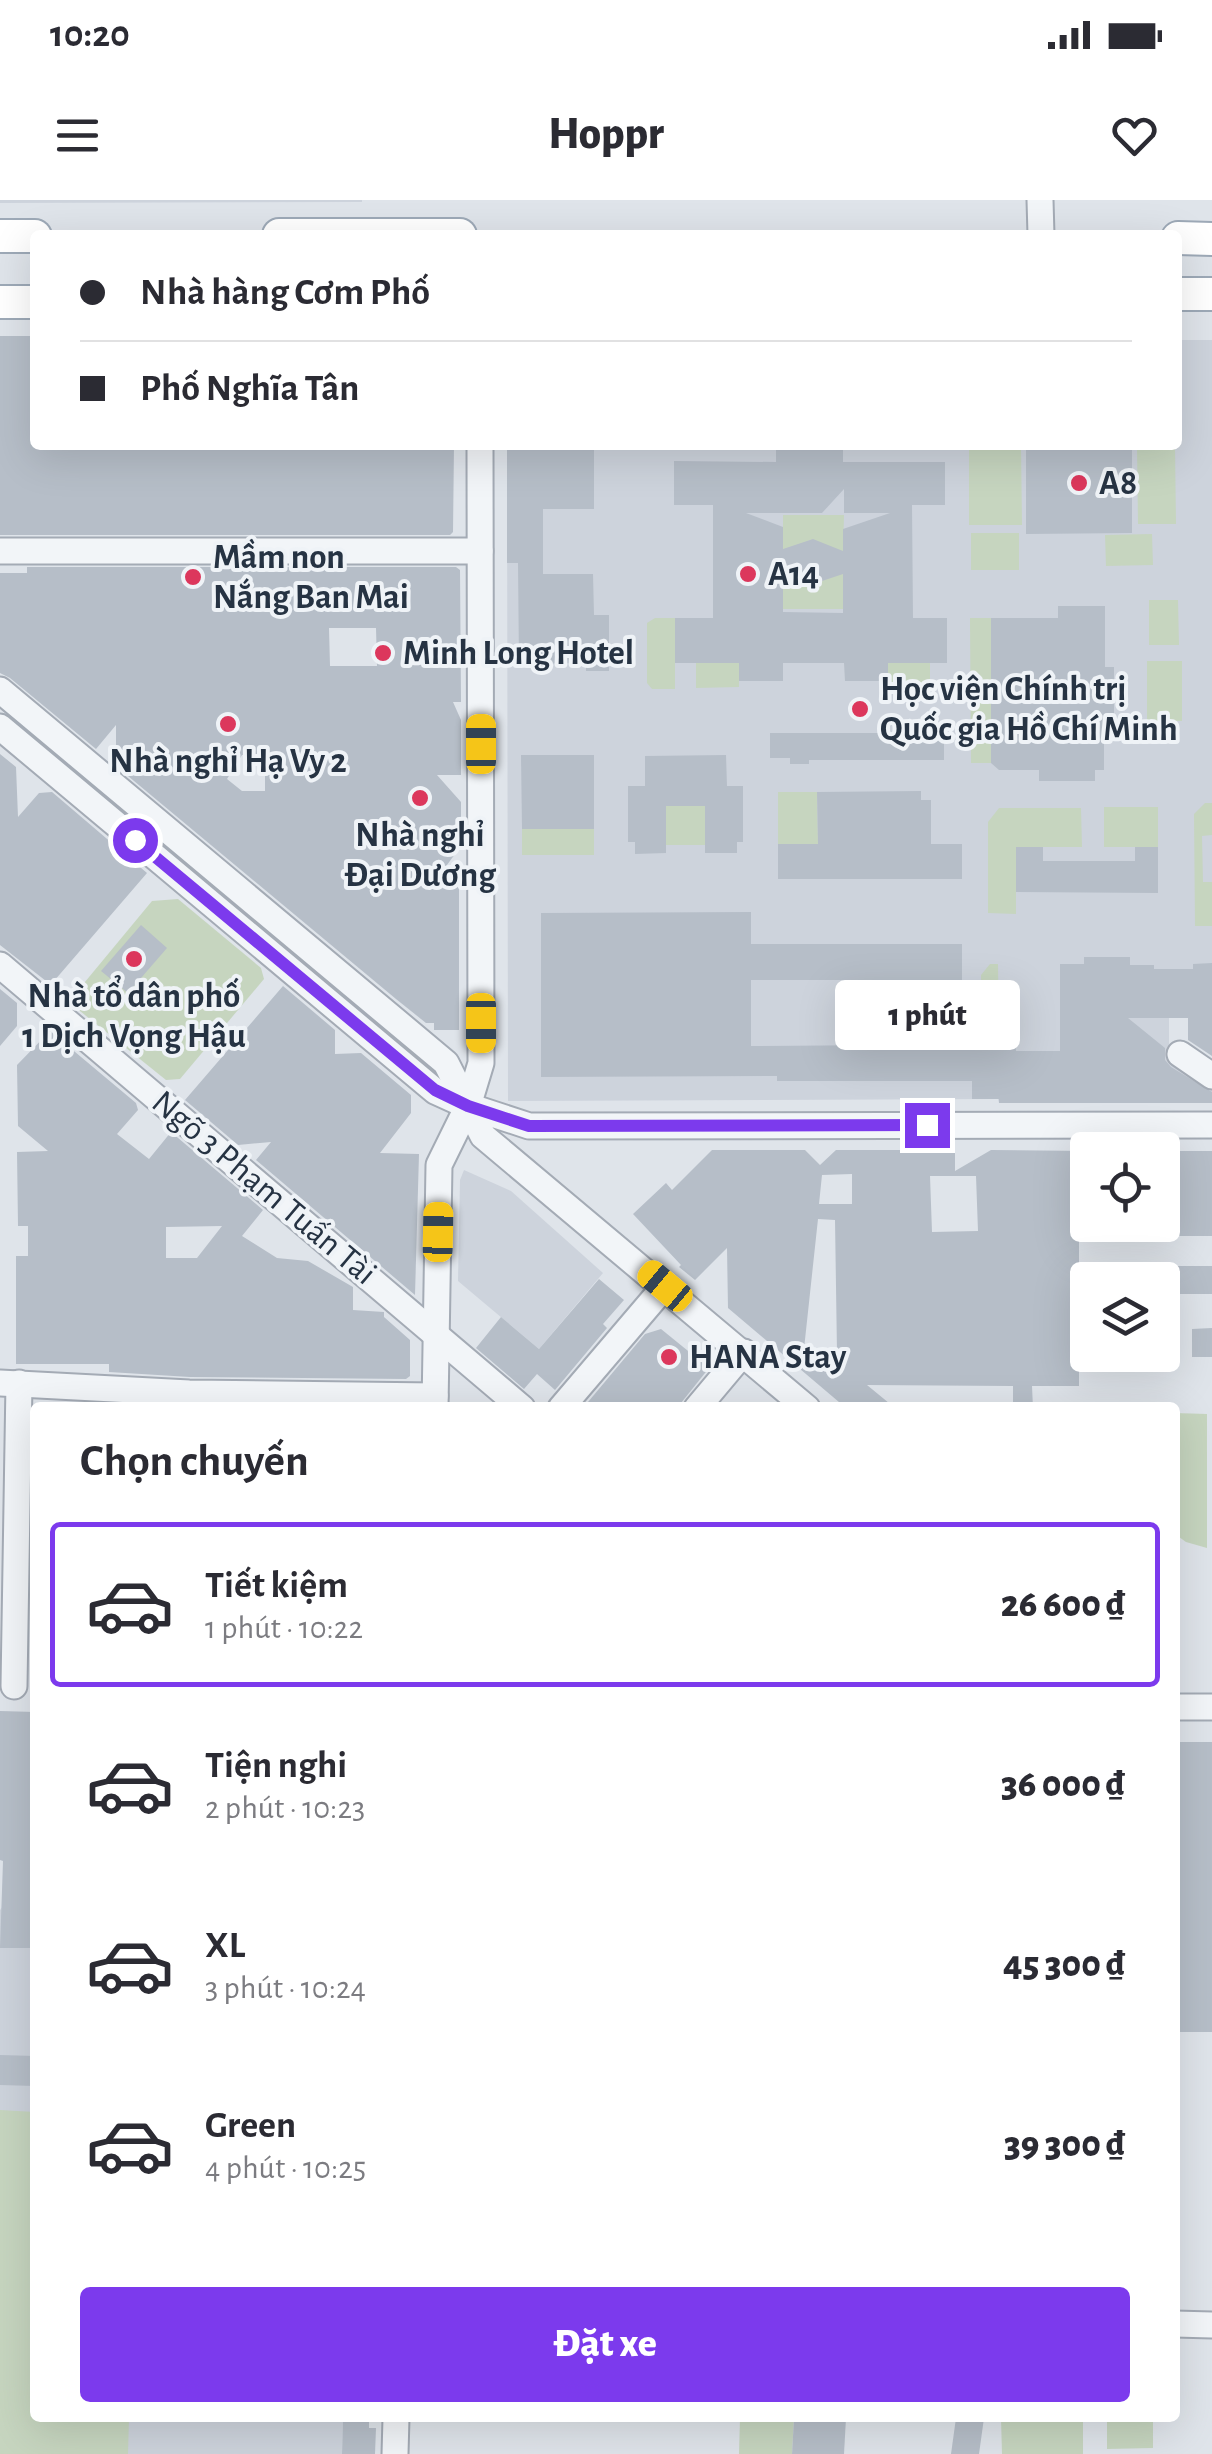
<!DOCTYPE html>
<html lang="vi">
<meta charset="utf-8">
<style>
body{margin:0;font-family:"Alegreya Sans",sans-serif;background:#f7f7f7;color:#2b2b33;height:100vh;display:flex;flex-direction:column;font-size:38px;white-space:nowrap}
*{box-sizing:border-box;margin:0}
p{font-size:32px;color:#7c7c81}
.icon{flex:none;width:55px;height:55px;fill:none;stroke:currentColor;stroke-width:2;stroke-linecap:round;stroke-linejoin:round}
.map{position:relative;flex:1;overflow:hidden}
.panel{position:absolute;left:30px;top:1202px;width:1150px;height:1020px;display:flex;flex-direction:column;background:#fff;border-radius:10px;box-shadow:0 10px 40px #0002}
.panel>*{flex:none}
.banner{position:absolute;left:30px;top:30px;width:1152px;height:220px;border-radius:10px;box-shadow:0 10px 40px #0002;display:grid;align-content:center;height:220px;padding:0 50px;background:#fff}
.tools{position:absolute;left:1070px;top:932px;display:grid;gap:20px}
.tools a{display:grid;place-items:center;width:110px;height:110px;border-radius:10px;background:#fff;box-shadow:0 10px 40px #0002;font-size:50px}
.end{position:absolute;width:45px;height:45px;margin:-22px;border:12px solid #7c3aed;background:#fff;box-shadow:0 0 0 5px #fff}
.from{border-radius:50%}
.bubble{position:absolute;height:70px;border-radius:10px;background:#fff;box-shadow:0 10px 40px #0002;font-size:32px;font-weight:800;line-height:70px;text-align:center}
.car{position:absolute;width:30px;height:60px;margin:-30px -15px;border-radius:12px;box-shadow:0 0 8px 2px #0007;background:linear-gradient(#f5c518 24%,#345 0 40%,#f5c518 0 76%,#345 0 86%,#f5c518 0)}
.banner b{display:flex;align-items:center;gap:35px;height:95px;font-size:38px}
.banner b+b{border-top:2px solid #e1e1e2}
.banner i{width:25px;height:25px;background:#2b2b33}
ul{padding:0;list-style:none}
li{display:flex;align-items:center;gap:30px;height:165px;margin:0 20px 15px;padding:0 30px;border:5px solid transparent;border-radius:10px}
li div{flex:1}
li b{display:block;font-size:38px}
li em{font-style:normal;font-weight:800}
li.active{border-color:#7c3aed}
li>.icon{width:90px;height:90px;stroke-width:1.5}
h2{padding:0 50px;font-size:45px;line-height:120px}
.primary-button{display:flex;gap:20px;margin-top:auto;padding:20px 50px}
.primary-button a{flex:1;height:115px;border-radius:10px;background:#7c3aed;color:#fff;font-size:40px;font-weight:800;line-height:115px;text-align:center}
.status{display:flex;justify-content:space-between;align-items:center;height:70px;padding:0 50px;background:#fff;direction:ltr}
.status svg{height:28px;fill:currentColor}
header{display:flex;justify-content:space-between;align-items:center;height:130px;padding:0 50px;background:#fff;font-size:45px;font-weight:800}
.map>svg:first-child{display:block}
.built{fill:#cdd3dc}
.green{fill:#c6d5bf}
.building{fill:#b6bec8;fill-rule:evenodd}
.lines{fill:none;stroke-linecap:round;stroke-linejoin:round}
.minor-casing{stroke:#a4abb5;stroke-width:29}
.major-casing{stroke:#9da9b7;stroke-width:36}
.minor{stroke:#f2f5f8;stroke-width:25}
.major{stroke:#fff;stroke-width:32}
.route{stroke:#7c3aed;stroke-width:12}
.poi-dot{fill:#dc375c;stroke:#eff3f7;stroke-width:4}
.labels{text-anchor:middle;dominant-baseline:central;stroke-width:8;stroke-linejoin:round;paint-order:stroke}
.poi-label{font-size:35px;font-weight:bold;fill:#263343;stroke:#eff3f7;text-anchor:start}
.street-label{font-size:35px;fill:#263343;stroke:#eff3f7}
</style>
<div class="status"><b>10:20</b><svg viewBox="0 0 49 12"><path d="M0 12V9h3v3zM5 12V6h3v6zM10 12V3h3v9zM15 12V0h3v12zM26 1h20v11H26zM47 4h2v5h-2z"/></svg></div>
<header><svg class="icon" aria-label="menu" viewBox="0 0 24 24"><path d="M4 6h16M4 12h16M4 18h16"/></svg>Hoppr<svg class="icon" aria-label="heart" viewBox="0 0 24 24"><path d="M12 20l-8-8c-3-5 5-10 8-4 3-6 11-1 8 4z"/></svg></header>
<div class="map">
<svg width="1212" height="2254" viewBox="0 0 1212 2254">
<rect width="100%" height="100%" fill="#dfe4ea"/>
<g class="built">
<path d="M0 0H362V2L0 3Z"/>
<path d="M1178 140H1212V789L1169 770V852L1212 883V903H999L998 899 508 901 507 245H1178Z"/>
<path d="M464 970 511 991 603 1073 539 1149 458 1081 460 980Z"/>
<path d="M35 1665V2218H343L342 2254H0V1710Z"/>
</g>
<g class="green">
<path d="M969 245H1021L1022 325H969Z"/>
<path d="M1137 245H1175L1176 324H1138Z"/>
<path d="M783 315H844L843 353 810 340 783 353Z"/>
<rect x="971" y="333" width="48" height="37"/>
<path d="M1152 334 1153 365 1106 366 1105 335Z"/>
<path d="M783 371C815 384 810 386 843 371V409H783Z"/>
<path d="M1149 400H1178L1179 445H1149Z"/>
<path d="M655 418H675V489H652L647 483V423Z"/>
<path d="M970 418H991V563H971Z"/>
<rect x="1147" y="461" width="35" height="60"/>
<path d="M696 463H739V487L696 488Z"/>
<path d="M888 463H930V487L888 488Z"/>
<path d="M31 531 436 867V876L28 537Z"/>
<path d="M778 592H817L818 644H778Z"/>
<path d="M1205 603H1212V635L1202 636 1203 682H1212V726H1195L1194 614Z"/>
<rect x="666" y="606" width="39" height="39"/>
<rect x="1104" y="607" width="54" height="40"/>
<path d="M999 608H1081L1082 647H1016V714L988 713V622Z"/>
<rect x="522" y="629" width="72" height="26"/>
<path d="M178 699 261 768 264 779 180 879 166 880 75 807V794L152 701Z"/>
<path d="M990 764H998L999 844 982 845 981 775Z"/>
<path d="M1175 1213 1207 1214V1348L1186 1342 1175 1334Z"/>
<path d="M0 1910 35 1912V2218H129L128 2254H0Z"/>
<path d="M740 2218H794L792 2254H739Z"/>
<path d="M1001 2218H1083V2254H1002Z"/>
<path d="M1107 2218H1153V2248L1107 2249Z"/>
</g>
<g class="building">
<path d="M0 136H35V245H454L453 332 450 335H0Z"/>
<path d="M507 245H594V309H543V374H593L594 415H609V471H586V463L519 464 518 363H507Z"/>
<path d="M776 245H843V262H945V305H912L913 418H947V463H888V481H845L844 463H783V481H739V463H675V418H713V305H674V261L776 262ZM844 289V313H890L843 329V351L813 339 783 349V327L746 313H822ZM843 374V413L783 412V375L816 383Z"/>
<path d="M1026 245H1132V333L1026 334Z"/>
<path d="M27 367H456L460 370 461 502H453L461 520V575H437L461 602V646L441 673H459V830H434V823H426L396 799 116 566V525L96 549 10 478 0 473V373H27ZM329 428H376L377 466H330ZM242 555 265 556V591H242L227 579Z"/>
<path d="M1058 406H1105V467H1114V518H1104V570H1095V581H1039V570H999L991 563V418H1058Z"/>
<path d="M930 528H944V560H809V564H790V558H770V533H923Z"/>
<path d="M0 554 16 567 18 617 39 593 52 592 147 673 54 781H46L0 745Z"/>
<path d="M521 555H594V629H522Z"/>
<path d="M726 555 727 586H743V642H737V653H705V606H666V653L635 654V642H628V586H645V556Z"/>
<path d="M921 591V600H931V644H962V679H778V644H818L817 592Z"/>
<path d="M1016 647H1043V661H1135V647H1158V693L1016 692Z"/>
<path d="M751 712V744H962V780H751V846L1015 844 1016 851H1060V764H1084V757H1130V765H1154V769H1193V764L1212 763V856L1188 840V818H1128L1165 848V860L1171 867 1212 892V903H999V899H972V881H777V876L541 877V713Z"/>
<path d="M141 725 167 748 128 793 101 771Z"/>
<path d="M283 786 335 830V854L361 853 411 895V913L380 953 419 954 415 1095 256 960 271 942 238 945 185 900Z"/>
<path d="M0 789 17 803V826L0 846Z"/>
<path d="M50 831 136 903 138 910 117 934 149 959 171 932 263 1010 242 1036 277 1058 308 1061 353 1087V1110L384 1112V1117L410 1140V1176L406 1179 190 1177 109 1172V1164H16V1056H28V1026H18L17 952 48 951 18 926 17 865ZM222 1026 197 1058H166V1027Z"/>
<path d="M712 950H805L820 965 836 950H955V971L991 950 1088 951V988H1079V1186H1032L1033 1208H1013V1186L867 1185 895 1208H846L728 1108 727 1048 695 1080 679 1067 681 1065 633 1014 666 983 672 990ZM852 974V1004H819L822 975ZM930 976H976L978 1031 932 1032ZM818 1019 835 1020 837 1152 804 1149Z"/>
<rect x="1162" y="951" width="50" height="85"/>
<rect x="1162" y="1066" width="50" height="28"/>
<path d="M599 1079 624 1100 603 1124 607 1128 555 1190 537 1174 524 1189 476 1148 501 1117 539 1149Z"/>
<path d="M1212 1128V1157H1192V1129Z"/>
<path d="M661 1129 709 1168 677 1208H583L645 1134Z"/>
<path d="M35 1203V1449H31Z"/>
<path d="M0 1511 35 1512V1748H0L3 1661 0 1660Z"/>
<rect x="1175" y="1542" width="37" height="290"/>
<path d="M0 1855 35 1856V1886L0 1885Z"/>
<path d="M343 2218H369V2228H376L375 2254H342Z"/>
<path d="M794 2218H846L844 2254H792Z"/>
<path d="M956 2218H984L979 2254H951Z"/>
</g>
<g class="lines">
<g class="minor-casing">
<g id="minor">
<path d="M1040 0 1041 35"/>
<path d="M0 351H480"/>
<path d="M0 490 446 863 483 936 807 1208"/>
<path d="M0 527 435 891 468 906 529 926 1212 925"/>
<path d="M0 765 522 1208"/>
<path d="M1180 854 1212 876"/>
<path d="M0 1183 189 1193 435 1196"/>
<path d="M435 1208 439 965 468 906 481 863 480 245"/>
<path d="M561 1208 665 1086"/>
<path d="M697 1208 744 1152"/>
<path d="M14 1486 19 1183"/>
<path d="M1175 1507H1212"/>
<path d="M1175 2124 1212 2125"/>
<path d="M395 2254 396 2218"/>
</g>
</g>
<g class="major-casing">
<g id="major">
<path d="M279 35H460"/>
<path d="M0 36H35"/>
<path d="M1178 38 1212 39"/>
<path d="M1178 94H1212"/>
<path d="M0 102H35"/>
</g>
</g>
<use href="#minor" class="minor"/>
<use href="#major" class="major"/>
</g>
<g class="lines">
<path class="route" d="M135 640 435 890 468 906 529 926 927 925"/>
</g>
<g class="poi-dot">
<circle cx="1079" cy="283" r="10"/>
<circle cx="748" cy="374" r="10"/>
<circle cx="193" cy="377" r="10"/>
<circle cx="383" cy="453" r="10"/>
<circle cx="860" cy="509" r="10"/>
<circle cx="228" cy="524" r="10"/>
<circle cx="420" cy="598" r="10"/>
<circle cx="134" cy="759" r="10"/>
<circle cx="669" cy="1157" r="10"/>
</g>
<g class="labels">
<g class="poi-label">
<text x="1099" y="283">A8</text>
<text x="213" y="357">Mầm non<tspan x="213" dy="40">Nắng Ban Mai</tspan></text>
<text x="768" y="374">A14</text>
<text x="403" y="453">Minh Long Hotel</text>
<text x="880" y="489">Học viện Chính trị<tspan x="880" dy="40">Quốc gia Hồ Chí Minh</tspan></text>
<text x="228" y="561" text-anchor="middle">Nhà nghỉ Hạ Vy 2</text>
<text x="420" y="635" text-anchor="middle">Nhà nghỉ<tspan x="420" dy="40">Đại Dương</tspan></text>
<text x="134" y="796" text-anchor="middle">Nhà tổ dân phố<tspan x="134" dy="40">1 Dịch Vọng Hậu</tspan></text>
<text x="689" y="1157">HANA Stay</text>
</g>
<g class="street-label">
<text transform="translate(264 988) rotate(40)">Ngõ 3 Phạm Tuấn Tài</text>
</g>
</g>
</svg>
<div class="tools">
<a><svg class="icon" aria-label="locate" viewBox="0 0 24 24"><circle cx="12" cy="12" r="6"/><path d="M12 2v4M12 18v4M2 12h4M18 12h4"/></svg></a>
<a><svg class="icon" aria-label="layers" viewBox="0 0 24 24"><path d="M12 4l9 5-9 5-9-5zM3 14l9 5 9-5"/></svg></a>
</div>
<i class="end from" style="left:135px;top:640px"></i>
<i class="end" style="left:927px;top:925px"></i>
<div class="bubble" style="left:835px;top:780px;width:185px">1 phút</div>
<i class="car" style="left:481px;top:544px;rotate:0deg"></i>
<i class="car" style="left:481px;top:823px;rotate:180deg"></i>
<i class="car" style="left:438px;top:1032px;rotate:1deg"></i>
<i class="car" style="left:665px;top:1086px;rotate:310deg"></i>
<div class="banner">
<b><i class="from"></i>Nhà hàng Cơm Phố</b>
<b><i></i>Phố Nghĩa Tân</b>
</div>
<section class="panel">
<h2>Chọn chuyến</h2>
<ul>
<li class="active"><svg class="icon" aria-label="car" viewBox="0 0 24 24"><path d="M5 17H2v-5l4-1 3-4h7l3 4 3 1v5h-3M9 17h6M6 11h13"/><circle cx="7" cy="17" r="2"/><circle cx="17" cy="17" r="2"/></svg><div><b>Tiết kiệm</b><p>1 phút · 10:22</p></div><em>26 600 ₫</em></li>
<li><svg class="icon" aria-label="car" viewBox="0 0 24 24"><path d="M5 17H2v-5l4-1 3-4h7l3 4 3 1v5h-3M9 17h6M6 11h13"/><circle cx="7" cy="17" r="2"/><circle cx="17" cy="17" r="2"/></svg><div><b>Tiện nghi</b><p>2 phút · 10:23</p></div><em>36 000 ₫</em></li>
<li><svg class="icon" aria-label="car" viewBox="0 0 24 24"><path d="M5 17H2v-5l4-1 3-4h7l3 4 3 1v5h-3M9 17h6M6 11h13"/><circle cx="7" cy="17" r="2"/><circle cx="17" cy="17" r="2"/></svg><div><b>XL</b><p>3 phút · 10:24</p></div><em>45 300 ₫</em></li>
<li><svg class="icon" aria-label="car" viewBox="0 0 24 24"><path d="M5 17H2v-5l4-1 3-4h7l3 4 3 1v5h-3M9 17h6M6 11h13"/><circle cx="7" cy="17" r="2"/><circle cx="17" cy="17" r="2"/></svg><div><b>Green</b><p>4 phút · 10:25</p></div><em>39 300 ₫</em></li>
</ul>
<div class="primary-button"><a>Đặt xe</a></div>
</section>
</div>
